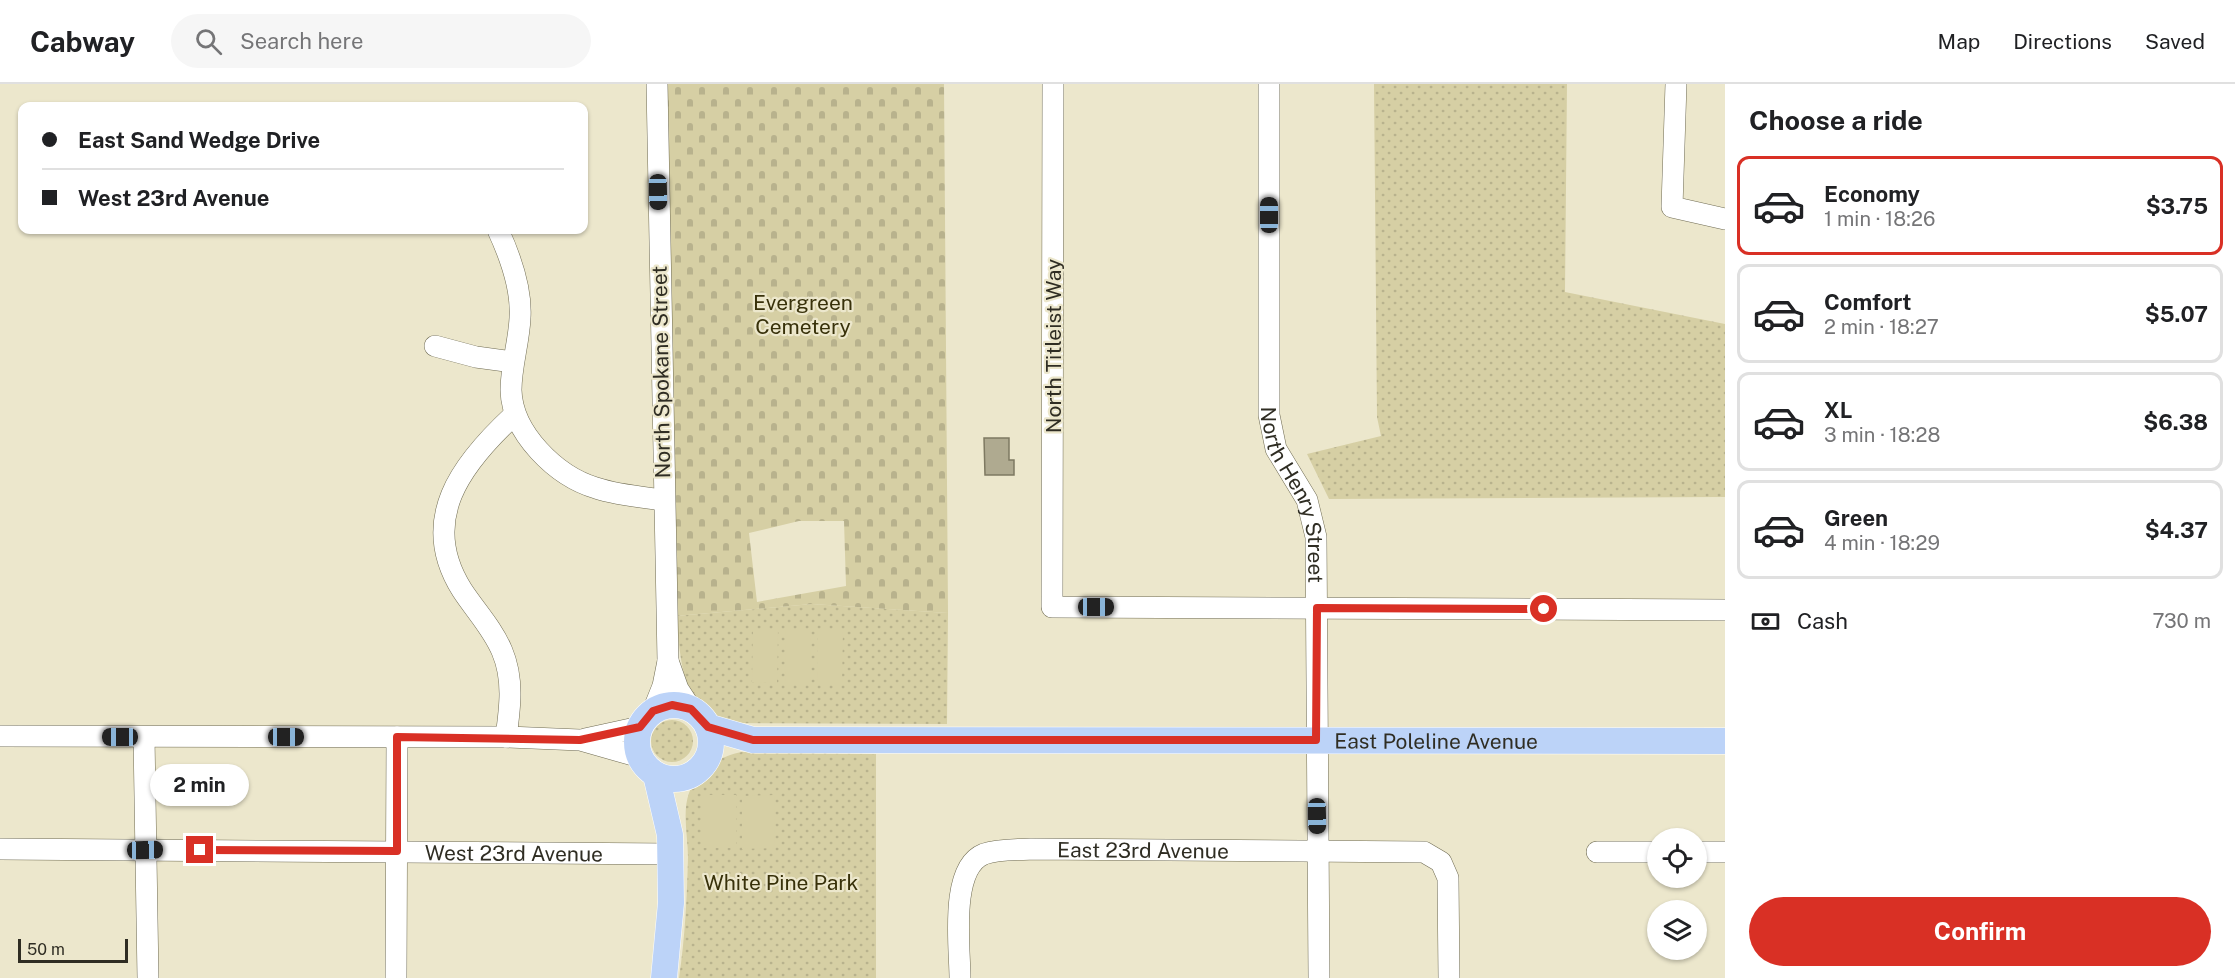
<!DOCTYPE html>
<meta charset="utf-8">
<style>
body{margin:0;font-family:"Public Sans",sans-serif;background:#f6f6f6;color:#202124;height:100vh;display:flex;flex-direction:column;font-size:22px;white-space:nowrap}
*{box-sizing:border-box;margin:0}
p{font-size:20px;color:#757577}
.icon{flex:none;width:33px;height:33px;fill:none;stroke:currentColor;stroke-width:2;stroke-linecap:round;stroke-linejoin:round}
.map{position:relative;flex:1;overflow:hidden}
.side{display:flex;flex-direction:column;background:#fff;width:510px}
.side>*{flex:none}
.guide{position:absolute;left:18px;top:18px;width:570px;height:132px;border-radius:12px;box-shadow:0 2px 4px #0004;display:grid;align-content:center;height:132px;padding:0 24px;background:#fff}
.buttons{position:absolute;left:1647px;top:744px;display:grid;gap:12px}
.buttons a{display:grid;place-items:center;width:60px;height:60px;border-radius:50%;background:#fff;box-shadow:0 2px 4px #0004;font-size:30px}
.scale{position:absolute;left:18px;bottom:15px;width:110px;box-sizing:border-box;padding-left:6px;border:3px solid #2f2d23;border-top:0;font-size:16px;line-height:21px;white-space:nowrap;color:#2f2d23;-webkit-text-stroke:4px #ece7cc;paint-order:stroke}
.end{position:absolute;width:27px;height:27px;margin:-14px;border:8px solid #d93025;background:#fff;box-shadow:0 0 0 3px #fff}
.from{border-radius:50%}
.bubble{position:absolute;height:42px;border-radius:21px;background:#fff;box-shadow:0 2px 4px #0004;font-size:20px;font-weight:700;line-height:42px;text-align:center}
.car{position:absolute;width:18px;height:36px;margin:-18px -9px;border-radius:8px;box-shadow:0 0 4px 2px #0007;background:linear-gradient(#222 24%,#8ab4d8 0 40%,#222 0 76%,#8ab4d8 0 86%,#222 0)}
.guide b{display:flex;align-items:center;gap:21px;height:57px;font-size:22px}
.guide b+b{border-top:2px solid #e0e0e0}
.guide i{width:15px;height:15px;background:#202124}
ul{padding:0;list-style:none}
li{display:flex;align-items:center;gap:18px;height:99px;margin:0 12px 9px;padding:0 12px;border:3px solid #e0e0e0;border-radius:12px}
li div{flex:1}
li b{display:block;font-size:22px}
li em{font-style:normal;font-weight:700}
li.current{border-color:#d93025}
li>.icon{width:54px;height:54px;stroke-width:1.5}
h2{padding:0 24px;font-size:27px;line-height:72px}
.pay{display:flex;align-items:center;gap:15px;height:66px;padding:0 24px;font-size:22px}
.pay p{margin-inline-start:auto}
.cta{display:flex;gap:12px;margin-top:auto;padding:12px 24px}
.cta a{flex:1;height:69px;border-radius:36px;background:#d93025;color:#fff;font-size:24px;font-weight:700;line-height:69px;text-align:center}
header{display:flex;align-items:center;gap:36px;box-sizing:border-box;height:84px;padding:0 30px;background:#fff;border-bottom:2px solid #e0e0e0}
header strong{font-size:28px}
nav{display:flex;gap:33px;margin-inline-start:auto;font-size:21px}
.search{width:420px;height:54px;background:#f6f6f6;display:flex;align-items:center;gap:15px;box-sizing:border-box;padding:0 21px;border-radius:33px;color:#757577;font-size:22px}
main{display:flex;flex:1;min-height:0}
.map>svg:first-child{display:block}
.green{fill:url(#green-dots)}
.cemetery{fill:url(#cemetery-stones);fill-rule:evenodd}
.pitch{fill:#d6cfa4}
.building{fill:#afaa90;stroke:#7e7961;stroke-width:1.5}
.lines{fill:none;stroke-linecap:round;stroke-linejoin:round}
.minor-casing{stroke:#6f6b52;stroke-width:22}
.major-casing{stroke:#fff;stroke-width:27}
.minor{stroke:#fff;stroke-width:21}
.major{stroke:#bcd3f8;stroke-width:26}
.route{stroke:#d93025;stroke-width:8}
.labels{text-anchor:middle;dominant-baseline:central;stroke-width:4.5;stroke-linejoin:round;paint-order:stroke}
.park-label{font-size:21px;fill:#38310a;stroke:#ece7cc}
.street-label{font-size:21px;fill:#2f2d23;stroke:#ece7cc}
</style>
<header>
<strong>Cabway</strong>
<div class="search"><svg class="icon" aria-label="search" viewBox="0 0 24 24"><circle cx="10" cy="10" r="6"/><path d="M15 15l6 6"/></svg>Search here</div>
<nav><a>Map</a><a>Directions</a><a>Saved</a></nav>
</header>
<main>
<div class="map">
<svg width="1725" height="894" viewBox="0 0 1725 894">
<defs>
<pattern id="green-dots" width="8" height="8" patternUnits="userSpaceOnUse" patternTransform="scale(1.5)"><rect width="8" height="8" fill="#d6cfa4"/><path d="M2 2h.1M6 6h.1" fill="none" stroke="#b8b28d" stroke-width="1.8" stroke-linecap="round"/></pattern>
<pattern id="cemetery-stones" width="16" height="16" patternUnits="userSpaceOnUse" patternTransform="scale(1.5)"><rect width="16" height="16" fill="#d6cfa4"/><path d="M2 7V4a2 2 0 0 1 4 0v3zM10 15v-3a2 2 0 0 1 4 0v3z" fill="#b8b28d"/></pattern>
</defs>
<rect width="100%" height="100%" fill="#ece7cc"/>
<g class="green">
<path d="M1374 0H1567L1565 208 1725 240V413L1329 415 1307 370 1381 352 1377 333Z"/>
<path d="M812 520 948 529 947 640 728 639C680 627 681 572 676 532Z"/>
<circle cx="672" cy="657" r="21"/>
<path d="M742 668 876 670V894H679C685 854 687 814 688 773 688 753 682 728 689 709 698 686 719 672 742 668Z"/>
</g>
<path class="cemetery" d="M656 0H944L948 529 812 520 676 532ZM799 437H844L846 502 757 518 749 449Z"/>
<g class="pitch">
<path d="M753 545H778L777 599 752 598Z"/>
<path d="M786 545H811L810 599H785Z"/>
<path d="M818 546H843L842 599H817Z"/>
<rect x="703" y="711" width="33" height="53"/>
<path d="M774 711 775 764 742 765V712Z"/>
</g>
<path class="building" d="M984 354H1009V376H1014V391H985Z"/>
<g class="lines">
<g class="minor-casing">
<g id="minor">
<path d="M1053 0 1052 523 1725 526"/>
<path id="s1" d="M1269 0V331L1276 365 1307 416 1316 453 1319 894"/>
<path d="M1676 0 1672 123 1725 135"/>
<path d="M498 146C510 172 522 204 520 234 519 258 511 282 511 306 512 349 556 392 596 404 617 411 641 413 663 416"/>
<path d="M435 262 476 273 513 278"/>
<path d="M668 577 678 605 691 625"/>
<path d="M653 627 663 602 668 577 657 0"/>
<path d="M0 652 506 653 580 656 640 673"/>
<path d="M144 653 148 894"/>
<path d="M506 653C510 624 514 595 502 567 493 545 475 526 462 506 418 436 461 380 514 331"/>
<path d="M585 655 640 643"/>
<path id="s2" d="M0 765 670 770"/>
<path d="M1597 768H1658"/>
<path d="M1696 768H1725"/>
<path d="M396 894 397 653"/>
<path id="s3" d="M960 894C960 864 949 784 984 770 998 765 1016 766 1031 765L1424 768 1441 778 1448 794 1449 894"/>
</g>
</g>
<g class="major-casing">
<g id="major">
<circle cx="674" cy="658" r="37"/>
<path id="s4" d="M708 643 753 656 1725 657"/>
<path d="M656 691 670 751 671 819 664 894"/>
</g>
</g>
<use href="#minor" class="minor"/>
<use href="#major" class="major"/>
</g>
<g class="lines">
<path class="route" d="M200 766 397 767V653L580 656 640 643 653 627 672 621 691 625 708 643 753 656H1316L1317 524 1544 525"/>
</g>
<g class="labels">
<g class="park-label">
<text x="803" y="218">Evergreen<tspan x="803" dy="24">Cemetery</tspan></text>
<text x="781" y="798">White Pine Park</text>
</g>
<g class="street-label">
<text transform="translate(1053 262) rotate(-90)">North Titleist Way</text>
<text transform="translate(661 288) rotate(-91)">North Spokane Street</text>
<text stroke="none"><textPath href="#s1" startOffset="416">North Henry Street</textPath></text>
<text stroke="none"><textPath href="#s4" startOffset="730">East Poleline Avenue</textPath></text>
<text stroke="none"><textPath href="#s3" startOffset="292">East 23rd Avenue</textPath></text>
<text stroke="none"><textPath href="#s2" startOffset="514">West 23rd Avenue</textPath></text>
</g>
</g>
</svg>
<div class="buttons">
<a><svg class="icon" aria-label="locate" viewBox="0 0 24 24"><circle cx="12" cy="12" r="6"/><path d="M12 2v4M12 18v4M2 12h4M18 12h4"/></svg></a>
<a><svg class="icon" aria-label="layers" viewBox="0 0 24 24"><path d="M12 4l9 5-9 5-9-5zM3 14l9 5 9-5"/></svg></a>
</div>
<div class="scale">50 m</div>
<i class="end from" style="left:1544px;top:525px"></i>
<i class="end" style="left:200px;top:766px"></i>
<div class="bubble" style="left:150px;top:680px;width:99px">2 min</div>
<i class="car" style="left:658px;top:108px;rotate:179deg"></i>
<i class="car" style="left:1269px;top:131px;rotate:0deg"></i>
<i class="car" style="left:1096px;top:523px;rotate:90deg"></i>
<i class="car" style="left:120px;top:653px;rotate:270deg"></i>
<i class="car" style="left:286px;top:653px;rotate:90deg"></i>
<i class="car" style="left:1317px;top:732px;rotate:179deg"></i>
<i class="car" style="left:145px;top:766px;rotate:89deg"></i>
<div class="guide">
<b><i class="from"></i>East Sand Wedge Drive</b>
<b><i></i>West 23rd Avenue</b>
</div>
</div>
<section class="side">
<h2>Choose a ride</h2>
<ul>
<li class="current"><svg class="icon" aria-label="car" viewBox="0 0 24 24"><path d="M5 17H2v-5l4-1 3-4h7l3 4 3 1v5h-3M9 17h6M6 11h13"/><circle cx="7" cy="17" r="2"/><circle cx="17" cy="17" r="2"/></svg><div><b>Economy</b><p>1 min · 18:26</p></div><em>$3.75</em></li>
<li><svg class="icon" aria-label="car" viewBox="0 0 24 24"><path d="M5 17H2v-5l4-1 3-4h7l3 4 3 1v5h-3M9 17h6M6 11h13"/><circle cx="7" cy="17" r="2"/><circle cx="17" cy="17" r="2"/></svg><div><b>Comfort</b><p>2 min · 18:27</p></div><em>$5.07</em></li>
<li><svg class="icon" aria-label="car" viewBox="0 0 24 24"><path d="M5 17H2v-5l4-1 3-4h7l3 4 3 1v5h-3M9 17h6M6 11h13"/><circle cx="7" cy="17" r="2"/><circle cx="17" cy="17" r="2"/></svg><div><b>XL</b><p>3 min · 18:28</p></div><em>$6.38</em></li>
<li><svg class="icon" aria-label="car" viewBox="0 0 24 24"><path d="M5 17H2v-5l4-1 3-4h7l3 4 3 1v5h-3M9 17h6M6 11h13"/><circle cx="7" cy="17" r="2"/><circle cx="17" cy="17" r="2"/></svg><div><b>Green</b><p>4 min · 18:29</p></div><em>$4.37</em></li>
</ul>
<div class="pay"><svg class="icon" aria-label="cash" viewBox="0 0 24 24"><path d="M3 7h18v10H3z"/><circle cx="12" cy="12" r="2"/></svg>Cash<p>730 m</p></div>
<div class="cta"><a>Confirm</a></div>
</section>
</main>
